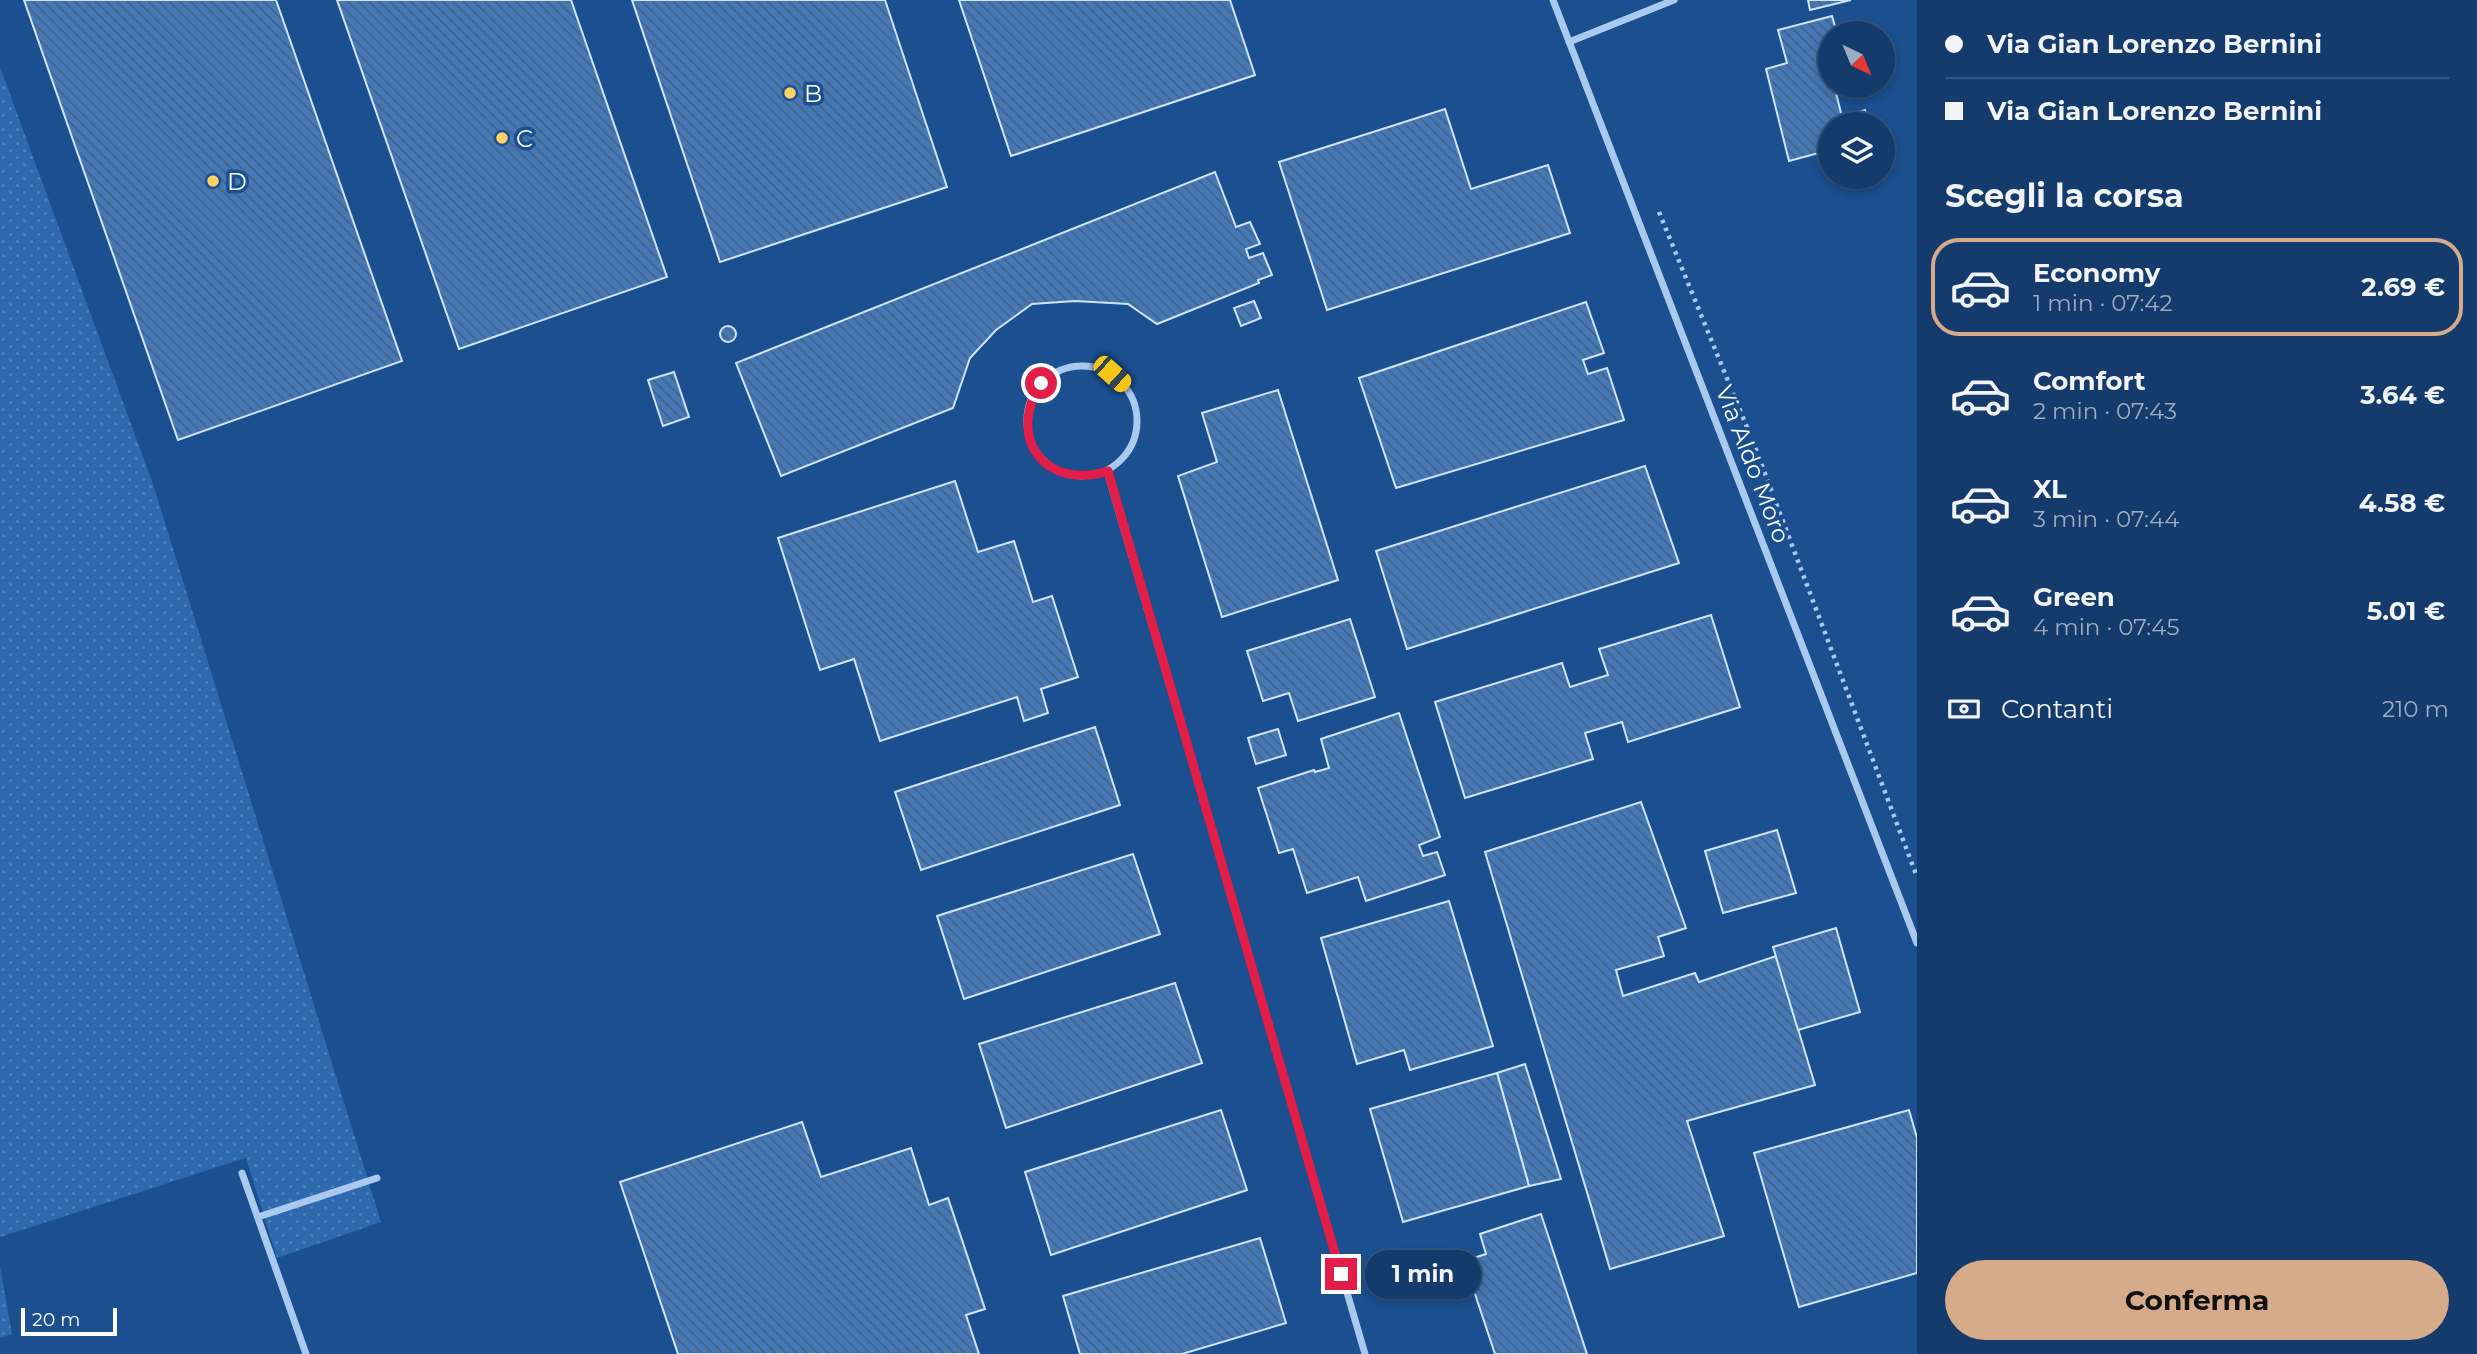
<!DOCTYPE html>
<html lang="it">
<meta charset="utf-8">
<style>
body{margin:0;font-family:Montserrat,sans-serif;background:#1d4271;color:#f1f3f6;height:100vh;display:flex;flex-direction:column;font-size:26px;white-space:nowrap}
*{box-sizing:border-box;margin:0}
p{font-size:23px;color:#9dadc1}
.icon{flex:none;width:38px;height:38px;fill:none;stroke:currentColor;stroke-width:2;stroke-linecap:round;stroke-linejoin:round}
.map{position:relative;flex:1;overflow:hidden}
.drawer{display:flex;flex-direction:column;background:#143b6b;width:560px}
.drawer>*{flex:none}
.guide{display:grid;align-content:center;height:154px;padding:0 28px;background:#143b6b}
.needle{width:46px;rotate:137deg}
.controls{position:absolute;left:1818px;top:21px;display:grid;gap:14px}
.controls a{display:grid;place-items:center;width:77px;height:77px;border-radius:50%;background:#143b6b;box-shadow:0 4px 10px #0003,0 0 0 2px #33557e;font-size:35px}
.scale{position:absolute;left:21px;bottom:18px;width:96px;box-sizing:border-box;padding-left:7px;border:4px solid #fff;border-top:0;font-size:19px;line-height:24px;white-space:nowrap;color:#fff;-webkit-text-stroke:5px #1b4f8f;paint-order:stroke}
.end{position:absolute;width:32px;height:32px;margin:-16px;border:9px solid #e11d48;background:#fff;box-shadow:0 0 0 4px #fff}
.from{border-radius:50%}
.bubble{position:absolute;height:49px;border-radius:24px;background:#143b6b;box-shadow:0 4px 10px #0003,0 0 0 2px #33557e;font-size:23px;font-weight:700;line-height:49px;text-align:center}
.car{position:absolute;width:21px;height:42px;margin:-21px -10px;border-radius:9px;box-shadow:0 0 5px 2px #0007;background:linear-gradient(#f5c518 24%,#345 0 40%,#f5c518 0 76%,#345 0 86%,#f5c518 0)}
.guide b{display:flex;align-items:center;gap:24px;height:66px;font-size:26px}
.guide b+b{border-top:2px solid #33557e}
.guide i{width:18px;height:18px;background:#f1f3f6}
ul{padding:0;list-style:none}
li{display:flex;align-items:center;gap:21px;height:98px;margin:0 14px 10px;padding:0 14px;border:4px solid transparent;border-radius:28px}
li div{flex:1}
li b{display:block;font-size:26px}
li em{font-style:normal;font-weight:700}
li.active{border-color:#d6ab8b}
li>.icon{width:63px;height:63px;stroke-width:1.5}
h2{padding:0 28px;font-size:32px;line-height:84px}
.pay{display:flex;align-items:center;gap:18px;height:77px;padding:0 28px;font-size:26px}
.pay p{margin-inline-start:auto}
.cta{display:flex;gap:14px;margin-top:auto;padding:14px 28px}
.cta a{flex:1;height:80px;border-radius:42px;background:#d6ab8b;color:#111;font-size:28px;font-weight:700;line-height:80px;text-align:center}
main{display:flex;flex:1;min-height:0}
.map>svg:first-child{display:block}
.green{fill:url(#green-dots)}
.building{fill:url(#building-back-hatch);stroke:#cfe3fa;stroke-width:2}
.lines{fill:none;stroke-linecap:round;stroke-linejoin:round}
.path{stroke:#a9c9ee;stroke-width:4.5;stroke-dasharray:3.5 5;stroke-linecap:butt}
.street{stroke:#a9c9ee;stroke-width:7}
.route{stroke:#e11d48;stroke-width:9}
.poi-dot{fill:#ffd166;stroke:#1b4f8f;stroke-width:2.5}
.labels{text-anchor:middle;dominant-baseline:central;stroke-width:7;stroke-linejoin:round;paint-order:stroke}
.poi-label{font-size:24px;fill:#fff;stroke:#1b4f8f;text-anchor:start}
.street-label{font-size:24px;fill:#fff;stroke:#1b4f8f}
</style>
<main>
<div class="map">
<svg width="1917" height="1354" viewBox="0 0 1917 1354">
<defs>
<pattern id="green-dots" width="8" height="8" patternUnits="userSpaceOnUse" patternTransform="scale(1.75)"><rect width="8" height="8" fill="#2e69ad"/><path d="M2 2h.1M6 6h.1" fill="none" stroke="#4d80b9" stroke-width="1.8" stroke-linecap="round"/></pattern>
<pattern id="building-back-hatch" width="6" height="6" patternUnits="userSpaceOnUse" patternTransform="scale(1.75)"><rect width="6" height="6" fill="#4478b7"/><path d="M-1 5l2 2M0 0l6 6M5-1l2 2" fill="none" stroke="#486282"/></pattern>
</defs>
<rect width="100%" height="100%" fill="#1b4f8f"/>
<g class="green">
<path d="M0 67 153 484 381 1222 277 1258 246 1158 0 1237Z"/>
<path d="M0 1267 12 1334 0 1338Z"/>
</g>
<g class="building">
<path d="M24 0H276L402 361 178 440Z"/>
<path d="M337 0H571L667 277 459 349Z"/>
<path d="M632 0H885L947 187 720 262Z"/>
<path d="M959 0H1230L1255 75 1011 156Z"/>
<path d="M1808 0H1851L1810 10Z"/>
<path d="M1832 16 1837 33H1830V86H1850L1851 89 1836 93 1842 117 1865 110 1869 124H1830V150L1789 161 1766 69 1787 63 1778 30Z"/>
<path d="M1445 109 1471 189 1548 165 1570 233 1327 310 1279 162Z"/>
<path d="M1215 172 1236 227 1250 222 1260 244 1246 249 1249 258 1263 253 1272 275 1258 280 1259 283 1157 324 1128 304 1075 301 1032 304 996 330 970 358 953 408 781 476 736 363Z"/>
<path d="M1254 301 1261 318 1241 326 1234 308Z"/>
<path d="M1586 302 1604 353 1583 360 1588 374 1607 368 1624 420 1396 488 1359 378Z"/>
<circle cx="728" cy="334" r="8"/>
<path d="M674 372 689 417 663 426 648 380Z"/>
<path d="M1278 390 1338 580 1222 617 1178 476 1217 462 1202 413Z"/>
<path d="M1645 466 1679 563 1407 649 1376 551Z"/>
<path d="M955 481 978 552 1014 541 1033 602 1052 596 1078 677 1041 689 1048 713 1024 721 1017 697 880 741 854 659 820 670 778 538Z"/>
<path d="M1711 615 1740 707 1628 742 1622 722 1585 733 1593 759 1465 798 1435 702 1562 663 1570 687 1608 675 1599 649Z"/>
<path d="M1350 619 1375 697 1298 721 1289 693 1263 701 1247 651Z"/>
<path d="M1399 713 1440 837 1419 845 1423 856 1437 852 1445 875 1366 901 1358 877 1307 893 1293 849 1279 853 1258 788 1314 770 1315 772 1329 768 1321 739Z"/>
<path d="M1095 727 1120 805 921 870 895 792Z"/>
<path d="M1278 729 1286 755 1256 764 1248 738Z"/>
<path d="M1641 802 1686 928 1658 937 1664 956 1616 970 1623 996 1695 973 1699 982 1776 956 1815 1085 1687 1121 1724 1236 1610 1269 1485 852Z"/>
<path d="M1777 830 1796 893 1723 913 1705 851Z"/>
<path d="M1133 854 1160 934 964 999 937 916Z"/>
<path d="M1449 901 1493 1046 1410 1070 1404 1050 1357 1064 1321 938Z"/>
<path d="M1836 928 1860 1012 1798 1030 1773 947Z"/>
<path d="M1175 983 1202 1063 1006 1128 979 1044Z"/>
<path d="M1525 1064 1561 1179 1529 1186 1497 1073Z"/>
<path d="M1497 1073 1529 1186 1403 1222 1370 1109Z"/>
<path d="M1221 1110 1247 1190 1051 1255 1025 1172Z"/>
<path d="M1909 1110 1917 1138V1273L1799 1307 1754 1153Z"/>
<path d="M802 1122 821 1177 911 1148 929 1205 948 1198 985 1309 966 1315 979 1354H678L620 1182Z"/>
<path d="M1541 1214 1587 1354H1495L1464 1261 1486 1254 1480 1234Z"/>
<path d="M1260 1238 1286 1323 1182 1354H1080L1063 1296Z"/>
</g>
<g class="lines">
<path class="path" d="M1659 212 1755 447 1917 877"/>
<g class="street">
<path d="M1553 0 1917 943"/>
<path d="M1569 42 1674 0"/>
<circle cx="1082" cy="421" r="55"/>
<path d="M1107 471 1365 1354"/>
<path d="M242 1173 306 1354"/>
<path d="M258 1217 377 1178"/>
</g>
</g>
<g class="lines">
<path class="route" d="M1041 383C1006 438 1045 491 1108 471L1341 1274"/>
</g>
<g class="poi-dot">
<circle cx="790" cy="93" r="7"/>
<circle cx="502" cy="138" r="7"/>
<circle cx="213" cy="181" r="7"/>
</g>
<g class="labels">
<g class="poi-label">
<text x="804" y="93">B</text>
<text x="516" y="138">C</text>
<text x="227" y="181">D</text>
</g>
<g class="street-label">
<text transform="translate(1753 464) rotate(69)">Via Aldo Moro</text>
</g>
</g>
</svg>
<div class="controls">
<a><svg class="needle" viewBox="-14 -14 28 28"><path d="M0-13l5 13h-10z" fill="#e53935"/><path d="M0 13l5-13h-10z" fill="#9dadc1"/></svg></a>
<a><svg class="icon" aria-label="layers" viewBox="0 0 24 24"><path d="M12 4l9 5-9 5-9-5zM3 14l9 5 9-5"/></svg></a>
</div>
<div class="scale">20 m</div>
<i class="end from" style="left:1041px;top:383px"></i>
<i class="end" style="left:1341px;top:1274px"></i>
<div class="bubble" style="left:1365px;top:1250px;width:116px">1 min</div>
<i class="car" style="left:1112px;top:374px;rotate:132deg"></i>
</div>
<section class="drawer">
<div class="guide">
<b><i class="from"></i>Via Gian Lorenzo Bernini</b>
<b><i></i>Via Gian Lorenzo Bernini</b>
</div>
<h2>Scegli la corsa</h2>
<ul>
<li class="active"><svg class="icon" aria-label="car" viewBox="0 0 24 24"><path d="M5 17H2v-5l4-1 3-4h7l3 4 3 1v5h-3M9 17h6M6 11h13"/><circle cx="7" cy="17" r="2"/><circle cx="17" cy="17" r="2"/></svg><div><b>Economy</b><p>1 min · 07:42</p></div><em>2.69 €</em></li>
<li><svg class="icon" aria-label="car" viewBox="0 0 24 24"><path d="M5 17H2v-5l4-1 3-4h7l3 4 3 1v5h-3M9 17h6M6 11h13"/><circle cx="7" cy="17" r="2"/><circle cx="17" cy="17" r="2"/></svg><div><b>Comfort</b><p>2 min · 07:43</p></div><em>3.64 €</em></li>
<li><svg class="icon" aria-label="car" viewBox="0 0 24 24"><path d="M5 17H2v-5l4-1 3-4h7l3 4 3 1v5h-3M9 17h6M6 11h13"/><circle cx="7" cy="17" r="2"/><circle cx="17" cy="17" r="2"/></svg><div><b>XL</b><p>3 min · 07:44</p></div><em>4.58 €</em></li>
<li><svg class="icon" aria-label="car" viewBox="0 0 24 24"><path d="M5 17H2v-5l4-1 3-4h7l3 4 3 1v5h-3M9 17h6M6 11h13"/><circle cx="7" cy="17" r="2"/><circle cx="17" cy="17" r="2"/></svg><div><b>Green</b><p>4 min · 07:45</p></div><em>5.01 €</em></li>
</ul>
<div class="pay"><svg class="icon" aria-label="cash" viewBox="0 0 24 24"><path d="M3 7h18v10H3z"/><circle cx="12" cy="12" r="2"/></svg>Contanti<p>210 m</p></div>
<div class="cta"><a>Conferma</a></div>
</section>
</main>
